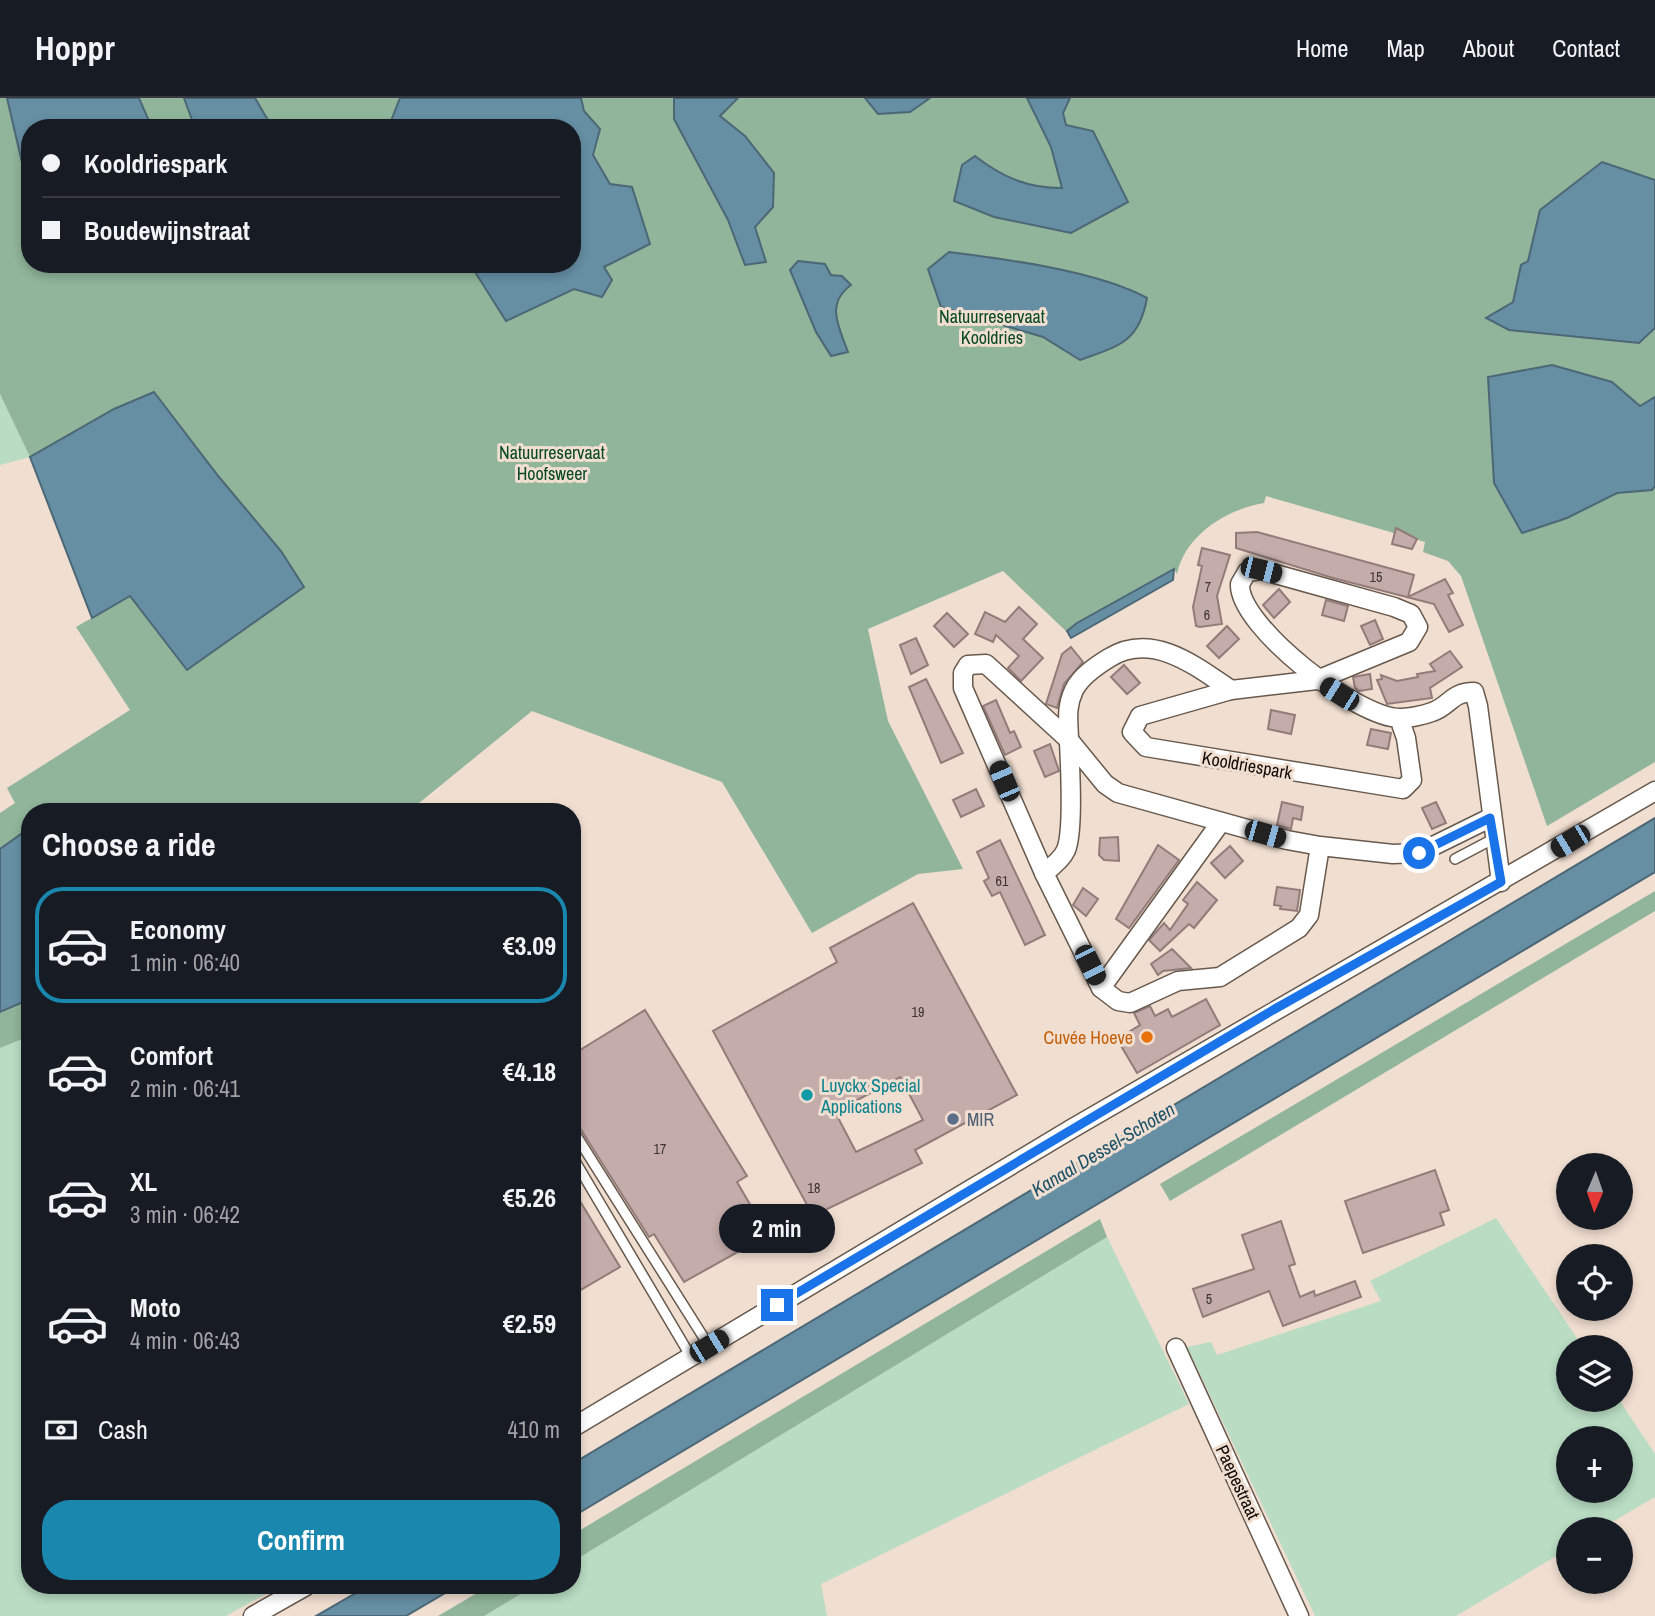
<!DOCTYPE html>
<meta charset="utf-8">
<style>
body{margin:0;font-family:"Archivo Narrow",sans-serif;background:#20242c;color:#f1f3f6;height:100vh;display:flex;flex-direction:column;font-size:26px;white-space:nowrap}
*{box-sizing:border-box;margin:0}
p{font-size:23px;color:#9ea1a6}
.icon{flex:none;width:38px;height:38px;fill:none;stroke:currentColor;stroke-width:2;stroke-linecap:round;stroke-linejoin:round}
.map{position:relative;flex:1;overflow:hidden}
.details{position:absolute;left:21px;top:705px;width:560px;height:791px;display:flex;flex-direction:column;background:#171b24;border-radius:28px;box-shadow:0 4px 10px #0003}
.details>*{flex:none}
.guide{position:absolute;left:21px;top:21px;width:560px;height:154px;border-radius:28px;box-shadow:0 4px 10px #0003;display:grid;align-content:center;height:154px;padding:0 21px;background:#171b24}
.needle{width:46px;rotate:182deg}
.controls{position:absolute;left:1556px;top:1055px;display:grid;gap:14px}
.controls a{display:grid;place-items:center;width:77px;height:77px;border-radius:50%;background:#171b24;box-shadow:0 4px 10px #0003;font-size:35px}
.end{position:absolute;width:32px;height:32px;margin:-16px;border:9px solid #1a73e8;background:#fff;box-shadow:0 0 0 4px #fff}
.from{border-radius:50%}
.bubble{position:absolute;height:49px;border-radius:24px;background:#171b24;box-shadow:0 4px 10px #0003;font-size:23px;font-weight:700;line-height:49px;text-align:center}
.car{position:absolute;width:21px;height:42px;margin:-21px -10px;border-radius:9px;box-shadow:0 0 5px 2px #0007;background:linear-gradient(#222 24%,#8ab4d8 0 40%,#222 0 76%,#8ab4d8 0 86%,#222 0)}
.guide b{display:flex;align-items:center;gap:24px;height:66px;font-size:26px}
.guide b+b{border-top:2px solid #363941}
.guide i{width:18px;height:18px;background:#f1f3f6}
ul{padding:0;list-style:none}
li{display:flex;align-items:center;gap:21px;height:116px;margin:0 14px 10px;padding:0 7px;border:4px solid transparent;border-radius:28px}
li div{flex:1}
li b{display:block;font-size:26px}
li em{font-style:normal;font-weight:700}
li.active{border-color:#1a87ae}
li>.icon{width:63px;height:63px;stroke-width:1.5}
h2{padding:0 21px;font-size:32px;line-height:84px}
.pay{display:flex;align-items:center;gap:18px;height:77px;padding:0 21px;font-size:26px}
.pay p{margin-inline-start:auto}
.action{display:flex;gap:14px;margin-top:auto;padding:14px 21px}
.action a{flex:1;height:80px;border-radius:28px;background:#1a87ae;color:#fff;font-size:28px;font-weight:700;line-height:80px;text-align:center}
header{display:flex;align-items:center;gap:42px;box-sizing:border-box;height:98px;padding:0 35px;background:#171b24;border-bottom:2px solid #363941}
header strong{font-size:33px}
nav{display:flex;gap:38px;margin-inline-start:auto;font-size:24px}
.map>svg:first-child{display:block}
.green{fill:#b9dcc3;fill-rule:evenodd}
.forest{fill:#90b59a;fill-rule:evenodd}
.water{fill:#668fa4;stroke:#4c6775;stroke-width:2}
.building{fill:#c3acaa;stroke:#927c7a;stroke-width:2;fill-rule:evenodd}
.lines{fill:none;stroke-linecap:round;stroke-linejoin:round}
.service-casing{stroke:#68594d;stroke-width:12}
.minor-casing{stroke:#68594d;stroke-width:21}
.service{stroke:#fff;stroke-width:9}
.minor{stroke:#fff;stroke-width:18}
.route{stroke:#1a73e8;stroke-width:9}
.food-dot{fill:#e8710a;stroke:#f0ded0;stroke-width:2.5}
.culture-dot{fill:#0f9aa8;stroke:#f0ded0;stroke-width:2.5}
.service-dot{fill:#5c6f8a;stroke:#f0ded0;stroke-width:2.5}
.labels{text-anchor:middle;dominant-baseline:central;stroke-width:6;stroke-linejoin:round;paint-order:stroke}
.number-label{font-size:14px;fill:#3d332f}
.park-label{font-size:18px;fill:#074825;stroke:#f0ded0}
.street-label{font-size:18px;fill:#100b06;stroke:#f0ded0}
.food-label{font-size:18px;fill:#c56008;stroke:#f0ded0;text-anchor:end}
.culture-label{font-size:18px;fill:#0d838f;stroke:#f0ded0;text-anchor:start}
.service-label{font-size:18px;fill:#4e5e75;stroke:#f0ded0;text-anchor:start}
.water-label{font-size:19px;font-style:italic;fill:#1c5269;stroke:#f0ded0}
</style>
<header>
<strong>Hoppr</strong>
<nav><a>Home</a><a>Map</a><a>About</a><a>Contact</a></nav>
</header>
<div class="map">
<svg width="1655" height="1518" viewBox="0 0 1655 1518">
<rect width="100%" height="100%" fill="#f0ded0"/>
<g class="green">
<path d="M0 296 30 359 0 367Z"/>
<path d="M30 938V1488H280L226 1518H0V950Z"/>
<path d="M1496 1120 1583 1249 1568 1250V1302H1619L1655 1356V1399L1600 1431 1568 1432V1451L1456 1518H1315L1187 1249 1211 1244 1217 1257 1381 1203 1370 1183ZM1620 1340V1393H1568V1340Z"/>
<path d="M1107 1139 1189 1306 821 1486 827 1518H484L534 1488H572V1464Z"/>
</g>
<g class="forest">
<path d="M0 0H7L30 99V166H470L506 222 574 191 603 169 610 86 593 57 600 31 584 13 581 0H674V21L728 122 745 167 755 129 773 109 745 38 719 18 738 0H865L878 16 910 14 930 0H1027L1051 49 1062 90C1027 89 1003 80 975 58L962 67 1102 116 1128 104 1093 33 1066 27 1063 15 1070 0H1655V82L1601 64 1540 112 1528 163 1521 167 1513 204 1639 245 1655 230V299L1640 308 1612 284 1567 420 1617 395 1652 392 1655 388V664L1547 728 1461 478 1448 463 1423 454 1425 444 1266 398 1264 405C1227 411 1185 437 1177 476L1174 471 1077 525 1069 536 1003 473 868 531 888 623 963 771 918 776 812 835 722 684 532 613 408 714H30V734L28 731 0 751V715L15 705 7 690 130 612 76 529 130 498 304 489 281 453 219 379 114 311 30 359 0 296ZM949 154 1010 162 1129 190 1080 261 1043 239 941 209Z"/>
<path d="M139 0H184L195 30H152Z"/>
<path d="M255 0H400L391 23 405 30H261L269 24Z"/>
<path d="M1655 793V813L1170 1103 1160 1086Z"/>
<path d="M30 901V938L0 950V914Z"/>
<path d="M1100 1121 1107 1139 572 1464V1437Z"/>
<path d="M489 1488H534L484 1518H438Z"/>
</g>
<g class="water">
<path d="M7 0H139L152 30H30V99Z"/>
<path d="M184 0H255L269 24 261 30H195Z"/>
<path d="M400 0H581L584 13 600 31 593 57 610 86 632 89 650 146 604 169 612 182 602 199 574 191 506 223 470 166H572V30H405L391 23Z"/>
<path d="M674 0H738L720 18 745 38 774 75 773 109 755 129 766 164 745 167 728 122 674 21Z"/>
<path d="M865 0H930L910 14 878 16Z"/>
<path d="M1027 0H1070L1063 15 1066 27 1093 33 1128 104 1071 135 994 119 954 103 962 67 975 58C1002 79 1027 90 1062 90L1051 49Z"/>
<path d="M1602 64 1655 82V230L1639 245 1509 232 1486 220 1513 204 1521 167 1528 163 1540 112Z"/>
<path d="M949 154C1005 161 1098 173 1147 200 1139 245 1118 248 1080 262L1043 239 941 209 928 171Z"/>
<path d="M798 163 825 166 831 177 842 178 851 187C825 206 839 229 848 254L831 258 816 234 790 172Z"/>
<path d="M1552 267 1612 284 1640 308 1655 299V388L1652 392 1617 395 1567 420 1522 435 1494 385 1488 279Z"/>
<path d="M154 294 219 379 281 453 304 489 187 572 130 498 92 520 30 359 114 311Z"/>
<path d="M1174 471 1173 482 1071 540 1067 533 1077 525Z"/>
<path d="M1655 720V774L572 1419V1366Z"/>
<path d="M28 731 30 901 0 914V751Z"/>
<path d="M368 1488H457L406 1518H316Z"/>
</g>
<g class="building">
<path d="M1396 430 1417 441 1412 451 1392 446Z"/>
<path d="M1257 434 1414 477 1408 499 1445 481 1453 495 1448 497 1463 527 1449 534 1434 506 1333 480 1236 450V435Z"/>
<path d="M1202 450 1230 457 1217 498 1222 526 1200 529 1196 528 1193 509 1202 468 1198 467Z"/>
<path d="M1279 491 1290 504 1274 520 1263 507Z"/>
<path d="M1326 502 1348 508 1344 523 1322 517Z"/>
<path d="M1019 509 1037 526 1023 541 1043 560 1021 583 1008 570 1019 558 996 537 993 544 975 536 985 514 1005 524Z"/>
<path d="M947 515 968 536 954 549 934 528Z"/>
<path d="M1375 522 1383 541 1370 547 1361 528Z"/>
<path d="M1227 528 1239 541 1219 560 1207 548Z"/>
<path d="M916 540 928 567 911 576 900 547Z"/>
<path d="M1071 549 1083 564 1064 586 1057 610 1046 606 1062 556Z"/>
<path d="M1450 553 1462 569 1430 590 1432 600 1387 606 1377 582 1382 581 1381 577 1397 583 1418 579 1417 576 1435 573 1430 566Z"/>
<path d="M1124 567 1140 585 1127 596 1111 579Z"/>
<path d="M1370 576 1372 591 1359 593 1355 590 1353 579Z"/>
<path d="M926 581 963 655 941 665 909 589Z"/>
<path d="M996 602 1010 635 1014 633 1021 649 1005 657 983 608Z"/>
<path d="M1271 612 1295 617 1291 636 1268 631Z"/>
<path d="M1371 631 1391 635 1388 651 1367 647Z"/>
<path d="M1050 646 1059 673 1045 679 1034 653Z"/>
<path d="M976 691 984 708 961 719 953 702Z"/>
<path d="M1282 704 1303 709 1301 722 1293 720 1291 731 1277 727Z"/>
<path d="M1436 704 1446 725 1432 731 1422 710Z"/>
<path d="M1118 739 1119 763 1104 762 1099 757 1100 740Z"/>
<path d="M1000 742 1045 837 1025 847 1000 794 992 798 984 783 989 780 977 754Z"/>
<path d="M1158 747 1179 762 1129 830 1116 821Z"/>
<path d="M1230 748 1243 763 1225 780 1211 765Z"/>
<path d="M1197 784 1217 802 1194 830 1189 826 1160 853 1149 842 1164 825 1170 832 1188 806 1183 802Z"/>
<path d="M1277 789 1300 792 1297 813 1280 811 1281 808 1274 807Z"/>
<path d="M1083 790 1098 801 1086 818 1073 807Z"/>
<path d="M913 805 1017 997 915 1052 922 1065 813 1118 713 933 837 864 830 850ZM900 979 923 1022 856 1054 835 1014Z"/>
<path d="M1172 851 1191 870 1163 873 1158 877 1151 866Z"/>
<path d="M1206 901 1220 927 1137 975 1117 941 1140 927 1134 915 1150 908 1155 918 1168 911 1172 919Z"/>
<path d="M645 912 747 1078 737 1084 768 1137 684 1184 654 1136 649 1139 578 1027 572 1024V957Z"/>
<path d="M1435 1072 1449 1112 1440 1115 1444 1127 1363 1155 1345 1103Z"/>
<path d="M572 1090 620 1169 572 1197Z"/>
<path d="M1281 1123 1295 1166 1289 1168 1300 1199 1314 1193 1315 1198 1355 1183 1361 1199 1283 1228 1269 1193 1203 1219 1193 1191 1254 1171 1242 1137Z"/>
</g>
<g class="lines">
<g class="service-casing">
<g id="service">
<path d="M1455 761 1493 741"/>
<path d="M572 1031 709 1248"/>
<path d="M572 1058 691 1259"/>
</g>
</g>
<g class="minor-casing">
<g id="minor">
<path d="M1399 620 1406 640 1412 682 1403 691 1146 649 1132 634 1140 618 1231 592 1317 582 1409 544 1418 529 1411 516 1394 509 1261 472 1247 474 1240 486C1238 528 1358 621 1401 620 1410 620 1424 617 1432 614 1450 608 1451 594 1474 594L1478 608 1501 784"/>
<path d="M1320 748 1287 742 1118 695 1105 686 1069 642 986 566 968 567 963 575V590L1044 775 1101 890 1118 903 1130 905 1178 883 1220 879 1299 830 1309 817 1320 748 1393 756 1419 755 1490 720"/>
<path d="M1044 775C1052 769 1062 761 1066 752 1074 732 1070 668 1069 644 1069 625 1065 611 1074 592 1081 578 1096 568 1109 560 1152 533 1196 568 1231 592"/>
<path d="M1101 890 1221 724"/>
<path d="M1176 1250 1299 1518"/>
<path d="M572 1330 1073 1030 1655 693"/>
<path d="M253 1518 306 1488"/>
</g>
</g>
<use href="#service" class="service"/>
<use href="#minor" class="minor"/>
</g>
<g class="lines">
<path class="route" d="M777 1207 1273 912 1501 784 1490 720 1419 755"/>
</g>
<circle class="food-dot" cx="1147" cy="939" r="7"/>
<circle class="culture-dot" cx="807" cy="997" r="7"/>
<circle class="service-dot" cx="953" cy="1021" r="7"/>
<g class="labels">
<g class="number-label">
<text x="1376" y="479">15</text>
<text x="1208" y="489">7</text>
<text x="1207" y="517">6</text>
<text x="1002" y="783">61</text>
<text x="918" y="914">19</text>
<text x="660" y="1051">17</text>
<text x="814" y="1090">18</text>
<text x="1209" y="1201">5</text>
</g>
<g class="park-label">
<text x="992" y="218">Natuurreservaat<tspan x="992" dy="21">Kooldries</tspan></text>
<text x="552" y="354">Natuurreservaat<tspan x="552" dy="21">Hoofsweer</tspan></text>
</g>
<g class="street-label">
<text transform="translate(1247 667) rotate(10)">Kooldriespark</text>
<text transform="translate(1238 1384) rotate(65)">Paepestraat</text>
</g>
<g class="food-label">
<text x="1133" y="939">Cuvée Hoeve</text>
</g>
<g class="culture-label">
<text x="821" y="987">Luyckx Special<tspan x="821" dy="21">Applications</tspan></text>
</g>
<g class="service-label">
<text x="967" y="1021">MIR</text>
</g>
<g class="water-label">
<text transform="translate(1103 1051) rotate(-31)">Kanaal Dessel-Schoten</text>
</g>
</g>
</svg>
<div class="controls">
<a><svg class="needle" viewBox="-14 -14 28 28"><path d="M0-13l5 13h-10z" fill="#e53935"/><path d="M0 13l5-13h-10z" fill="#9ea1a6"/></svg></a>
<a><svg class="icon" aria-label="locate" viewBox="0 0 24 24"><circle cx="12" cy="12" r="6"/><path d="M12 2v4M12 18v4M2 12h4M18 12h4"/></svg></a>
<a><svg class="icon" aria-label="layers" viewBox="0 0 24 24"><path d="M12 4l9 5-9 5-9-5zM3 14l9 5 9-5"/></svg></a>
<a>+</a>
<a>−</a>
</div>
<i class="end from" style="left:1419px;top:755px"></i>
<i class="end" style="left:777px;top:1207px"></i>
<div class="bubble" style="left:719px;top:1106px;width:116px">2 min</div>
<i class="car" style="left:1261px;top:472px;rotate:104deg"></i>
<i class="car" style="left:1339px;top:596px;rotate:302deg"></i>
<i class="car" style="left:1004px;top:683px;rotate:337deg"></i>
<i class="car" style="left:1265px;top:736px;rotate:106deg"></i>
<i class="car" style="left:1570px;top:743px;rotate:239deg"></i>
<i class="car" style="left:1090px;top:867px;rotate:154deg"></i>
<i class="car" style="left:709px;top:1248px;rotate:59deg"></i>
<div class="guide">
<b><i class="from"></i>Kooldriespark</b>
<b><i></i>Boudewijnstraat</b>
</div>
<section class="details">
<h2>Choose a ride</h2>
<ul>
<li class="active"><svg class="icon" aria-label="car" viewBox="0 0 24 24"><path d="M5 17H2v-5l4-1 3-4h7l3 4 3 1v5h-3M9 17h6M6 11h13"/><circle cx="7" cy="17" r="2"/><circle cx="17" cy="17" r="2"/></svg><div><b>Economy</b><p>1 min · 06:40</p></div><em>€3.09</em></li>
<li><svg class="icon" aria-label="car" viewBox="0 0 24 24"><path d="M5 17H2v-5l4-1 3-4h7l3 4 3 1v5h-3M9 17h6M6 11h13"/><circle cx="7" cy="17" r="2"/><circle cx="17" cy="17" r="2"/></svg><div><b>Comfort</b><p>2 min · 06:41</p></div><em>€4.18</em></li>
<li><svg class="icon" aria-label="car" viewBox="0 0 24 24"><path d="M5 17H2v-5l4-1 3-4h7l3 4 3 1v5h-3M9 17h6M6 11h13"/><circle cx="7" cy="17" r="2"/><circle cx="17" cy="17" r="2"/></svg><div><b>XL</b><p>3 min · 06:42</p></div><em>€5.26</em></li>
<li><svg class="icon" aria-label="car" viewBox="0 0 24 24"><path d="M5 17H2v-5l4-1 3-4h7l3 4 3 1v5h-3M9 17h6M6 11h13"/><circle cx="7" cy="17" r="2"/><circle cx="17" cy="17" r="2"/></svg><div><b>Moto</b><p>4 min · 06:43</p></div><em>€2.59</em></li>
</ul>
<div class="pay"><svg class="icon" aria-label="cash" viewBox="0 0 24 24"><path d="M3 7h18v10H3z"/><circle cx="12" cy="12" r="2"/></svg>Cash<p>410 m</p></div>
<div class="action"><a>Confirm</a></div>
</section>
</div>
